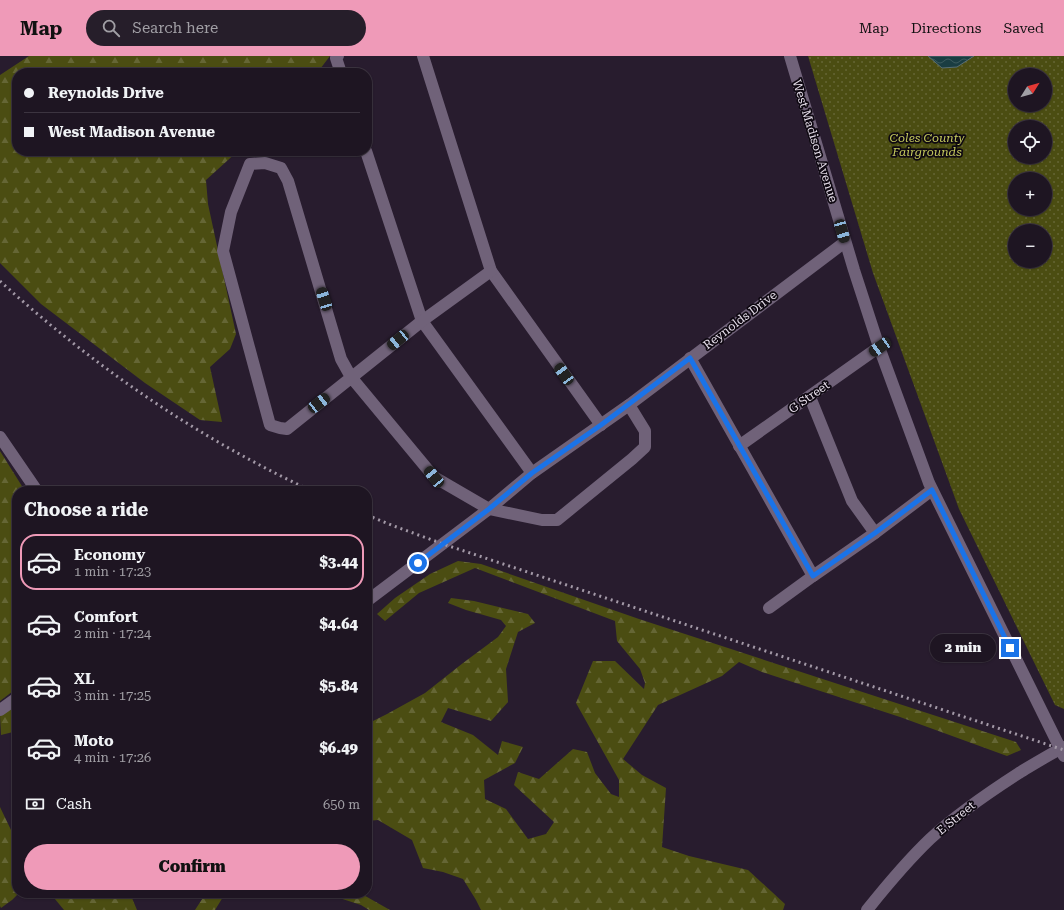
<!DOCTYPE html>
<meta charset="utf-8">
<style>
body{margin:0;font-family:"Roboto Serif",serif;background:#261e2a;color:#f1f3f6;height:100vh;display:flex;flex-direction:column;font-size:15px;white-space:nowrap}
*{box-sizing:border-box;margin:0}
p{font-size:13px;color:#a19fa5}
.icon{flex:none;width:22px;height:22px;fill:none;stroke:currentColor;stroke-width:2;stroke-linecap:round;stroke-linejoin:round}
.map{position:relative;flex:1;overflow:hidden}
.side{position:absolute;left:12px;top:430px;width:360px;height:412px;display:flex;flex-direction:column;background:#1e1522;border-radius:16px;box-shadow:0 1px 3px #0004,0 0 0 1px #3c3440}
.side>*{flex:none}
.banner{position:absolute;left:12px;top:12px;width:360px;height:88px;border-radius:16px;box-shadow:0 1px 3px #0004,0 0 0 1px #3c3440;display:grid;align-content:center;height:88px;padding:0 12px;background:#1e1522}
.needle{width:26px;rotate:53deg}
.controls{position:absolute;left:1008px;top:12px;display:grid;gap:8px}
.controls a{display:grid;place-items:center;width:44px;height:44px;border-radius:50%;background:#1e1522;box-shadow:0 1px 3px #0004,0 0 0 1px #3c3440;font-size:20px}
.end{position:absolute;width:18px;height:18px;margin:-9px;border:5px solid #1a73e8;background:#fff;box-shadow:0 0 0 2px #fff}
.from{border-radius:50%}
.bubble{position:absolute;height:28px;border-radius:14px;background:#1e1522;box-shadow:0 1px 3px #0004,0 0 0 1px #3c3440;font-size:13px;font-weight:800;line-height:28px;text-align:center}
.car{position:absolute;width:12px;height:24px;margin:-12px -6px;border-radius:5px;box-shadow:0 0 3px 1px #0007;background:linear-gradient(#222 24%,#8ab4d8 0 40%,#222 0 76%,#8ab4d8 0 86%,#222 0)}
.banner b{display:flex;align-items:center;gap:14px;height:38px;font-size:15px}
.banner b+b{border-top:1px solid #3c3440}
.banner i{width:10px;height:10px;background:#f1f3f6}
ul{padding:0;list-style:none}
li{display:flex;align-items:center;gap:12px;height:56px;margin:0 8px 6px;padding:0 4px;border:2px solid transparent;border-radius:16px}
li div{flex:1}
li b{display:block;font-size:15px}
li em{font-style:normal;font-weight:800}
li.active{border-color:#ef9ab8}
li>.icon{width:36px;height:36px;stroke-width:1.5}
h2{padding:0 12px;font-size:18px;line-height:48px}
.pay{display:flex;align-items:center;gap:10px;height:44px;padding:0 12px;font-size:15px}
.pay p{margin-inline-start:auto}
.action{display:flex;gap:8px;margin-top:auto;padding:8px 12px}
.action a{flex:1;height:46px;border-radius:24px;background:#ef9ab8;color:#111;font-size:16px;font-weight:800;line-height:46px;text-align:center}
header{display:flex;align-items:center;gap:24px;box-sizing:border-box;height:56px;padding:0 20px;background:#ef9ab8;color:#111}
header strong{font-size:19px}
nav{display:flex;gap:22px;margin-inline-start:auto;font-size:14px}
.search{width:280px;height:36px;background:#261e2a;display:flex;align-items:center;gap:10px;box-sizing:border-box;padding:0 14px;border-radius:22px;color:#a19fa5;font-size:15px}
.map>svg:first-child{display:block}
.forest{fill:url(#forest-firs)}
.park{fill:url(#park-dots);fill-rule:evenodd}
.water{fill:url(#water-waves);stroke:#586e75}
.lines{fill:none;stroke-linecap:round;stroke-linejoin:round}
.minor{stroke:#706279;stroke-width:12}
.rail{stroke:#a399a7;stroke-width:3;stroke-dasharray:2 4;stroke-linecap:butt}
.route{stroke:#1a73e8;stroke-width:5}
.labels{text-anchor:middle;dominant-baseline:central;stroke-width:3.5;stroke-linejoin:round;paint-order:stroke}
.park-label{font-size:12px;font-style:italic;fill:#c4c95d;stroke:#0e0811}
.street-label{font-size:12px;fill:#e7dfeb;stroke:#0e0811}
</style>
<header>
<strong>Map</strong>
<div class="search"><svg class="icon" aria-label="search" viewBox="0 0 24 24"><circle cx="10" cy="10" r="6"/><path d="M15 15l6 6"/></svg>Search here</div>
<nav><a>Map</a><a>Directions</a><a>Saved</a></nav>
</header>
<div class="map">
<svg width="1064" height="854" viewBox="0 0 1064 854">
<defs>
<pattern id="forest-firs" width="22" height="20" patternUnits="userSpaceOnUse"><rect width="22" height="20" fill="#4b4d12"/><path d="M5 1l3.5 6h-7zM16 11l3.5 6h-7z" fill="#656635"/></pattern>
<pattern id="park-dots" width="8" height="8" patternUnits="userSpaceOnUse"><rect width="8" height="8" fill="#4b4d12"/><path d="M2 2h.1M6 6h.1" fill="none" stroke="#656635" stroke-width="1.8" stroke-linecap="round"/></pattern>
<pattern id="water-waves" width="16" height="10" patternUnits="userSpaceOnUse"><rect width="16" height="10" fill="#1a3d42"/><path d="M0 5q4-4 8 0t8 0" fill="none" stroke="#3b595d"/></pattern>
</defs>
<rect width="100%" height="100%" fill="#281c2e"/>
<g class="forest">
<path d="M29 0H330L317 17H17V95H238L206 124 208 148 236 278 230 293 210 311 222 366 200 364 145 327 41 248 0 207V19Z"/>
<path d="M0 395 25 435H17V632L0 645Z"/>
<path d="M458 505 481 508 639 563 1016 686 1021 694 1007 700 900 661 762 616 739 606 722 620 658 649 623 703 642 719 666 732 662 791 689 800 748 814 785 848 783 854H481L476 844 463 823 443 816 423 812 412 784 378 764 367 765V668L387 658 425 637 463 607 498 581 506 570 501 564 466 554 448 547 451 542 474 545 528 558 535 567 518 576 506 613 508 646 491 665 448 652 441 666 473 679 498 699 502 685 523 691 515 707 484 724 485 743 506 753 528 783 546 778 554 766 514 729 518 716 539 723 573 693 587 696 595 717 611 738 619 741V724L576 647 593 605H615L644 633 645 627 640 613 617 585 615 565 475 512 419 537 385 565 377 558 395 542 430 518Z"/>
<path d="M17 646V681L13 676 1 679 0 659Z"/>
<path d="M0 751 11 774 17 777V837H19L12 844 1 852 0 850Z"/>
<path d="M50 837H127L132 842 137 854H64Z"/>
<path d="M206 837H230L223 841 215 854H195Z"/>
<path d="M324 837H360L390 854H369L361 849Z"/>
</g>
<path class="park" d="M808 0H1064V653L1055 649 959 453 873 217ZM1015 19H1045V49H1015ZM1015 71H1045V101H1015ZM1015 123H1045V153H1015ZM1015 175H1045V205H1015Z"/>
<path class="water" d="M928 0H974L957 11 942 12Z"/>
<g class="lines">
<g class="minor">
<path d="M338 0 336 2 341 17"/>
<path d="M423 0 491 215 601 369"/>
<path d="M790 0 854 214 879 291 929 427 1064 700"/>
<path d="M366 95 422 265 532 417"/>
<path d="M491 215 422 265 287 373 280 372 270 369 223 195 231 156 250 108 265 107 281 112 288 125 341 303 351 321 434 421 489 453 542 464H557L632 403 645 391V375L629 349"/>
<path d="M690 302 813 520"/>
<path d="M810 341 852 445 875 477"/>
<path d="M0 381 37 435"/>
<path d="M739 390 879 291"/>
<path d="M367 545 489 453 532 417 629 349 845 186"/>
<path d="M769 552 813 520 875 477 932 434"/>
<path d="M0 654 17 642"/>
<path d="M867 854C887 829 907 805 930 783 957 758 988 737 1019 717 1034 708 1048 699 1064 691"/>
</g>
<g class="rail">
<path d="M0 225C93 310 198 382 312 435"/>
<path d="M367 459 394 470 443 488 1064 694"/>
</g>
</g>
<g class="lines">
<path class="route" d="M418 507 489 453 532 417 601 369 690 302 813 520 875 477 932 434 1010 592"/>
</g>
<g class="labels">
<g class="park-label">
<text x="927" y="82">Coles County<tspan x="927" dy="14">Fairgrounds</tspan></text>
</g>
<g class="street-label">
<text transform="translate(815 85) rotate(73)">West Madison Avenue</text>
<text transform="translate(740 264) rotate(-37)">Reynolds Drive</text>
<text transform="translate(809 341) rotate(-35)">G Street</text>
<text transform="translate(956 762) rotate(-39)">E Street</text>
</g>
</g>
</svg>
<div class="controls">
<a><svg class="needle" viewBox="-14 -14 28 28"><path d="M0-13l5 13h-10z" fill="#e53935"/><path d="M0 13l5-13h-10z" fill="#a19fa5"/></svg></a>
<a><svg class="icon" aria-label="locate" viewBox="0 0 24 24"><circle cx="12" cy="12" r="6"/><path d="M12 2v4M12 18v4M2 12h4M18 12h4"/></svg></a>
<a>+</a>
<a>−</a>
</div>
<i class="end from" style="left:418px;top:507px"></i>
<i class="end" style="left:1010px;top:592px"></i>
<div class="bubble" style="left:930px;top:578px;width:66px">2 min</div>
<i class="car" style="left:842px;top:175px;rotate:164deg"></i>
<i class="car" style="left:324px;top:243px;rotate:343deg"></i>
<i class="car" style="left:398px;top:284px;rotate:231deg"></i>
<i class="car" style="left:880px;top:291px;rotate:235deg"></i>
<i class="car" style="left:564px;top:318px;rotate:324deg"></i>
<i class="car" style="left:319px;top:347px;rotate:52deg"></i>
<i class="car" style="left:434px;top:421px;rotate:321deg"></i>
<div class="banner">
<b><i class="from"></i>Reynolds Drive</b>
<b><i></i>West Madison Avenue</b>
</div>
<section class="side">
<h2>Choose a ride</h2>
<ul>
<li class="active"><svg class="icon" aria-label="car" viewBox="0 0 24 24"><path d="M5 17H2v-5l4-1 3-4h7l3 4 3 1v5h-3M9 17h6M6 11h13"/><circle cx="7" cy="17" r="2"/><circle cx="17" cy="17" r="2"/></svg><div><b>Economy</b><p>1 min · 17:23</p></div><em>$3.44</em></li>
<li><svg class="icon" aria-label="car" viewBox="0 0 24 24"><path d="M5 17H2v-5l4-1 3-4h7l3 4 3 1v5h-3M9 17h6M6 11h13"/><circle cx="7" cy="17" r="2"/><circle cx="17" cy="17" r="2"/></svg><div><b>Comfort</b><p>2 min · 17:24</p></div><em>$4.64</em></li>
<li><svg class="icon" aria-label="car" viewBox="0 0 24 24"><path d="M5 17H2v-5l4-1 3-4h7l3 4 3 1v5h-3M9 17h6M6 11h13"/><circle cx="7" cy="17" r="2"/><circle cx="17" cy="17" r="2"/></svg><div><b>XL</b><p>3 min · 17:25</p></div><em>$5.84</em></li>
<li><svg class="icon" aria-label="car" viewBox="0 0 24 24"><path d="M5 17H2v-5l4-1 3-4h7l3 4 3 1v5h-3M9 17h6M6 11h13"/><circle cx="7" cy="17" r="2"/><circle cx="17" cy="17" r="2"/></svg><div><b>Moto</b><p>4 min · 17:26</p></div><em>$6.49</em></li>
</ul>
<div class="pay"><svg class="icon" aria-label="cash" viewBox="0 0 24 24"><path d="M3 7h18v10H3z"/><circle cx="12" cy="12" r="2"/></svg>Cash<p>650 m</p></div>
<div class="action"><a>Confirm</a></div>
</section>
</div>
